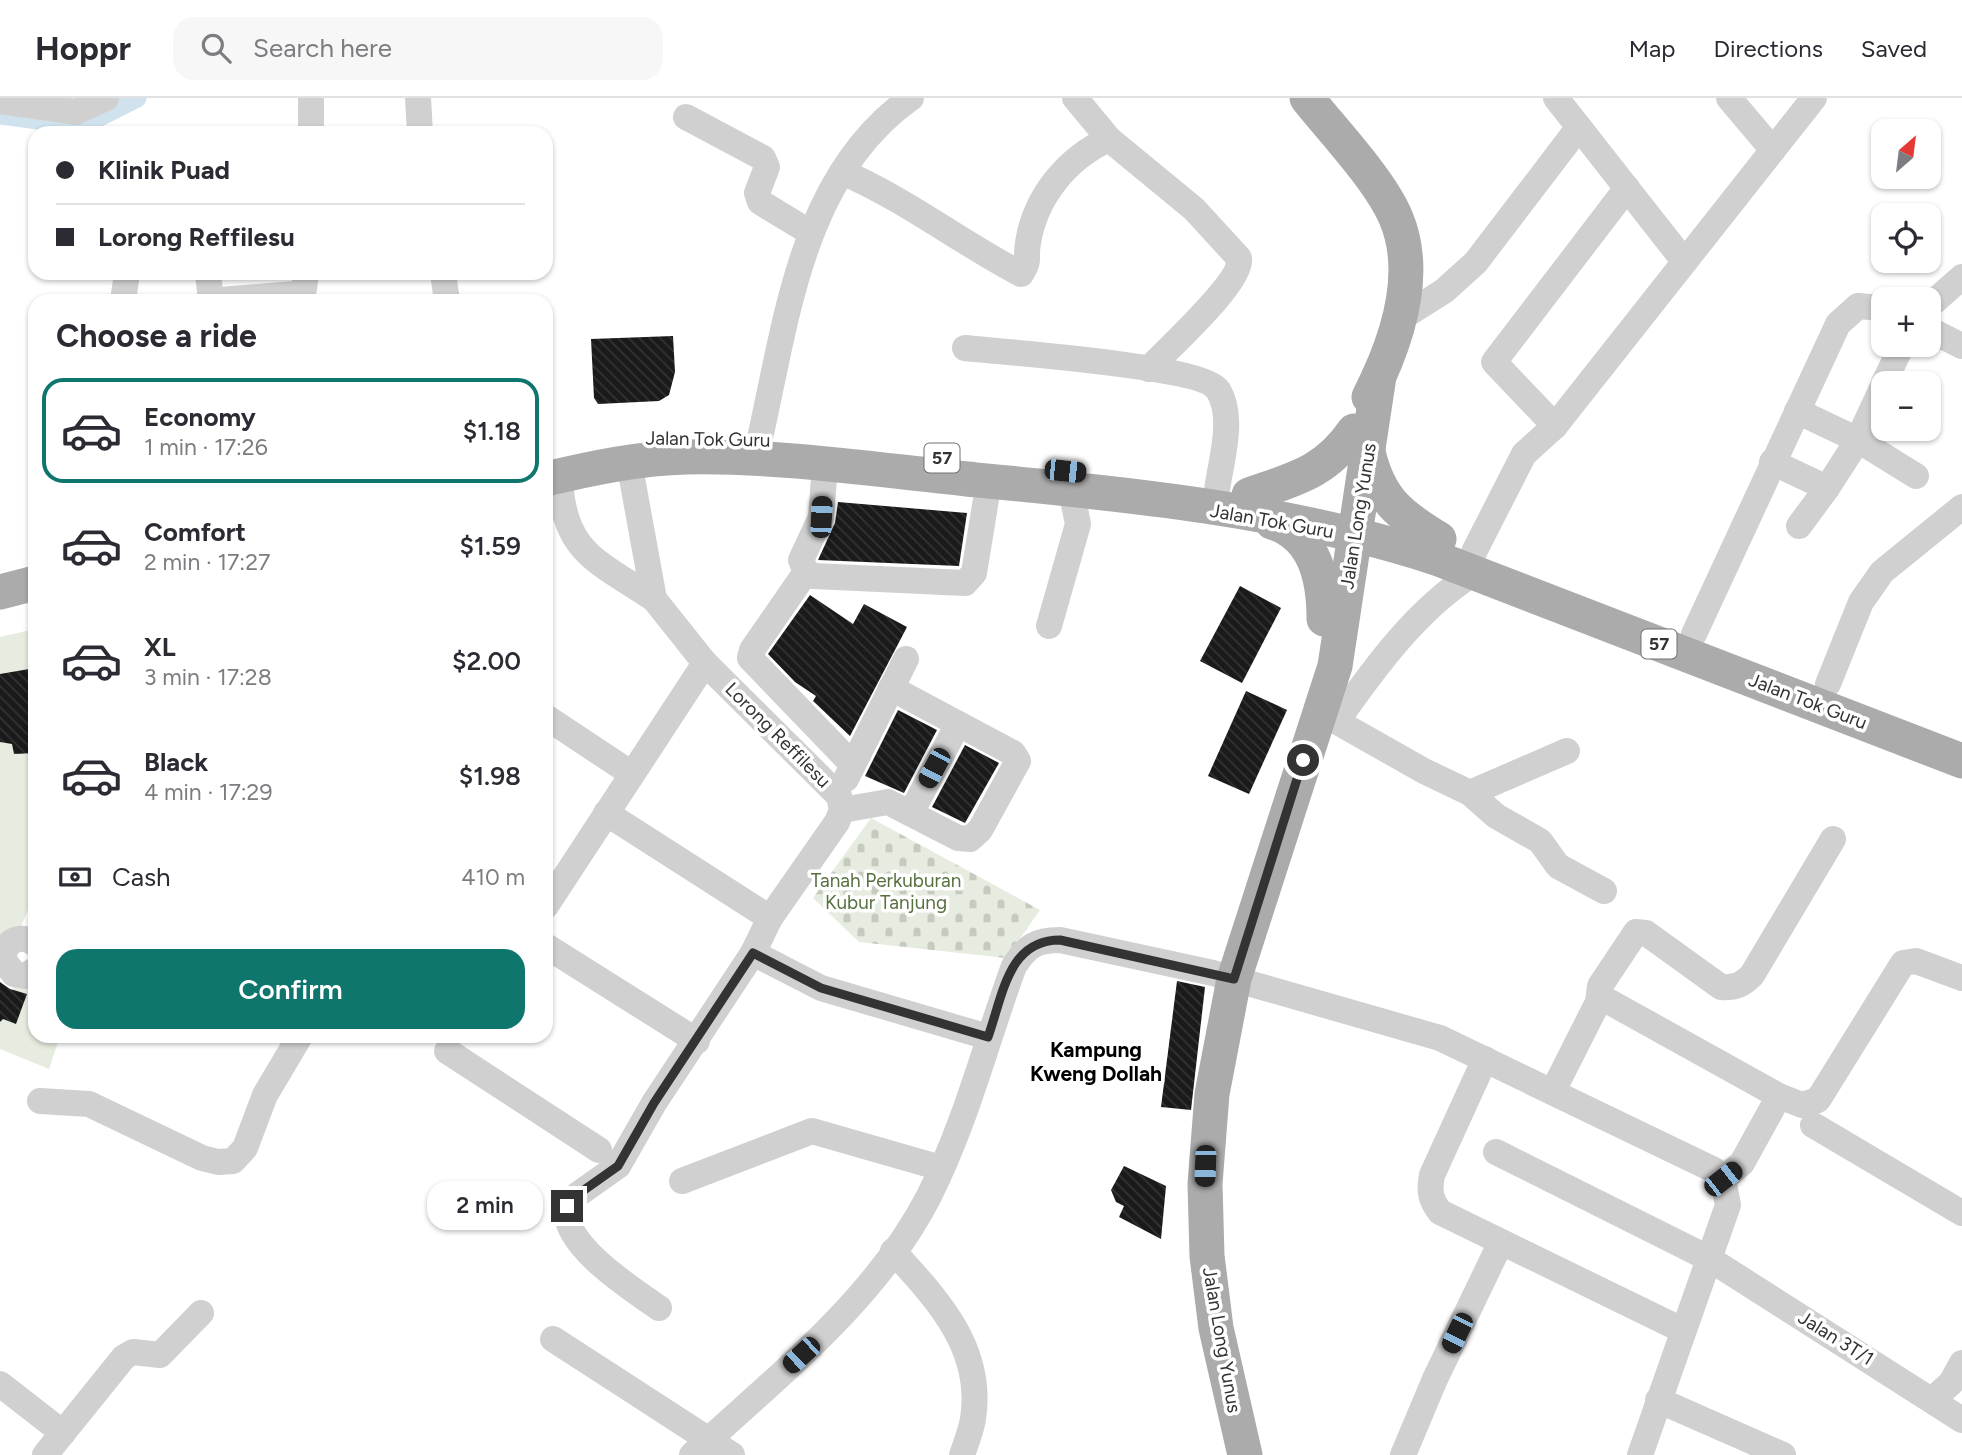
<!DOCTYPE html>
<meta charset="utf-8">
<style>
body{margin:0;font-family:Figtree,sans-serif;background:#f7f7f7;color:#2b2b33;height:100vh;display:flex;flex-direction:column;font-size:26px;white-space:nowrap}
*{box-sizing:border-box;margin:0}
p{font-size:23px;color:#7c7c81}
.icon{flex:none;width:38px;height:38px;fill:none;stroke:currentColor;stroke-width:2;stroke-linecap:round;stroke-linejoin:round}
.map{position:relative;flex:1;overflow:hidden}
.side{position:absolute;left:28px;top:196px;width:525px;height:749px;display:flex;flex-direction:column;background:#fff;border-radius:21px;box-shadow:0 2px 5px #0004}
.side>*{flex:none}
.hud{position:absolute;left:28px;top:28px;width:525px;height:154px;border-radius:21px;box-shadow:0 2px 5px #0004;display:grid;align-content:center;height:154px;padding:0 28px;background:#fff}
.needle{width:46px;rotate:28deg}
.buttons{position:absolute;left:1871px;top:21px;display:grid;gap:14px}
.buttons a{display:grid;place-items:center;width:70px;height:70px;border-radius:14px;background:#fff;box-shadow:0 2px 5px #0004;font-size:35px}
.end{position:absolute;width:32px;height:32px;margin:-16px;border:9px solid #333;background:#fff;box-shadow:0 0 0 4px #fff}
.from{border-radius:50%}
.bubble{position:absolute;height:49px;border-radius:21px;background:#fff;box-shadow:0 2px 5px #0004;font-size:23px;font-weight:600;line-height:49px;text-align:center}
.car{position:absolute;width:21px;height:42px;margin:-21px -10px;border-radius:9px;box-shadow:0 0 5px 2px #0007;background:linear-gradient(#222 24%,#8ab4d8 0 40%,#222 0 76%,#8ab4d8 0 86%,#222 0)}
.hud b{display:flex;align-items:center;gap:24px;height:66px;font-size:26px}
.hud b+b{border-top:2px solid #e1e1e2}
.hud i{width:18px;height:18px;background:#2b2b33}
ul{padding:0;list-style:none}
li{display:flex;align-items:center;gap:21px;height:105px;margin:0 14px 10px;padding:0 14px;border:4px solid transparent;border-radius:21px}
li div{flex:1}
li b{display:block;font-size:26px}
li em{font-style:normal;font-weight:600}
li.active{border-color:#0f766e}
li>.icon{width:63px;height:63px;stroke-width:1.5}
h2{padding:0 28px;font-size:32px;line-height:84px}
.pay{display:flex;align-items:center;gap:18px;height:77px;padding:0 28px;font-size:26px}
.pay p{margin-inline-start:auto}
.button{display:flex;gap:14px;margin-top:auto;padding:14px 28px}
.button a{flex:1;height:80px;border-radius:21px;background:#0f766e;color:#fff;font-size:28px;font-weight:600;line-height:80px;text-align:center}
header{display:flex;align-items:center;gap:42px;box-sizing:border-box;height:98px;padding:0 35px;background:#fff;border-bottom:2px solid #e1e1e2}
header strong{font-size:33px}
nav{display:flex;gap:38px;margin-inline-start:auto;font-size:24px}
.search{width:490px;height:63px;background:#f7f7f7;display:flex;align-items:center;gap:18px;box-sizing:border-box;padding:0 24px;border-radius:21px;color:#7c7c81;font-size:26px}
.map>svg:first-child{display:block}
.grass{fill:#e6ecdf}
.cemetery{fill:url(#cemetery-stones)}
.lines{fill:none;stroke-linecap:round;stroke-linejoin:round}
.canal{stroke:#cfe2ee;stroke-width:19}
.building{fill:url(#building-back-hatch)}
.minor{stroke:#d0d0d0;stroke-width:26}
.major{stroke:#ababab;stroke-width:35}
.route{stroke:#333;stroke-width:9}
.labels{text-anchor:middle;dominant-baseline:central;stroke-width:7;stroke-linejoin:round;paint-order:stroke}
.shield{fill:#fff;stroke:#707070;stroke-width:2}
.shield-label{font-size:18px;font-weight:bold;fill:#333}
.street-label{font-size:19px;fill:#333;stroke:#fff}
.park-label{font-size:19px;fill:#56703f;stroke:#fff}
.neighbourhood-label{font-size:21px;font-weight:bold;fill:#000;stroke:#fff}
</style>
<header>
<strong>Hoppr</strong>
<div class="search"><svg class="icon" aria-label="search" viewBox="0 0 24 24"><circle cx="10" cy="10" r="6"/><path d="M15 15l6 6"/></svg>Search here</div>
<nav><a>Map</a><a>Directions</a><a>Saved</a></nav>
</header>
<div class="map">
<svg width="1962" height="1357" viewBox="0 0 1962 1357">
<defs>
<pattern id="cemetery-stones" width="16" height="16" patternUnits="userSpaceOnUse" patternTransform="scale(1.75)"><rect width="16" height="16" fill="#e6ecdf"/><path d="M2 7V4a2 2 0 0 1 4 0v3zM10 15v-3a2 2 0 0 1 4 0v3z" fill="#c6cbc0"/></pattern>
<pattern id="building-back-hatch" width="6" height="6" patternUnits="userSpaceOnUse" patternTransform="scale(1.75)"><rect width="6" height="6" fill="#1a1a1a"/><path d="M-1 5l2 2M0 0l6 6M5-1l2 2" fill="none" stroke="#333"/></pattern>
</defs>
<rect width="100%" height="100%" fill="#fff"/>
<g class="grass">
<path d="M35 531V603L24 604 35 636V794L19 834 0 841V539Z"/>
<path d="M35 881V938H60L49 971 0 951V896L9 898 16 885Z"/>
</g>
<path class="cemetery" d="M871 720 1040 812 1006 860 859 844 813 800Z"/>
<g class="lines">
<path class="canal" d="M0 17 82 28 137 0"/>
</g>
<g class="building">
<path d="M673 238 675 274 669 297 659 303 598 306 594 300 591 241Z"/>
<path d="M838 404 967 415 959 468 818 462 835 425Z"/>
<path d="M1240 488 1281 510 1242 585 1200 563Z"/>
<path d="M810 497 853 526 864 506 907 529 850 638 813 603 816 598 795 584 768 556Z"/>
<path d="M35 570V609L29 611 35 655 14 656 12 646 0 644V576Z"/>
<path d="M1246 593 1287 612 1249 696 1208 678Z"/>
<path d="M898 612 937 632 904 695 865 678Z"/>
<path d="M965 647 999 665 965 725 932 709Z"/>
<path d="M1177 883 1205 889 1191 1012 1161 1009Z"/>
<path d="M0 884 10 891 27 896 16 926 3 921 0 924Z"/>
<path d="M1124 1068 1166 1088 1161 1141 1119 1119 1124 1108 1116 1104 1111 1092Z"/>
</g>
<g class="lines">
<g class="minor">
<path d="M418 0 420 35"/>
<path d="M1075 0 1109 41 1194 111 1239 160C1243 184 1167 251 1149 271"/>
<path d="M1556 0 1684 163"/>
<path d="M1729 0 1773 52"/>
<path d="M0 3 76 14 106 0"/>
<path d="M686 19 763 60 767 69 757 95 760 104 811 135"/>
<path d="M311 35V0"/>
<path d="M842 74C905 101 960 144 1021 176 1031 161 1025 160 1028 145 1035 99 1067 60 1109 41"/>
<path d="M1627 90 1494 264 1555 328 1814 0"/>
<path d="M208 175 211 203"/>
<path d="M443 175 447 203"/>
<path d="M123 203 127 175"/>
<path d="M208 203 295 196 304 191 306 175"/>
<path d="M1928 209 1962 179"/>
<path d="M1398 222 1444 193 1476 164 1579 29"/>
<path d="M1928 231 1962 248"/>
<path d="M965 250C1002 254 1202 268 1218 292 1235 319 1221 362 1217 392"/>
<path d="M1884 285 1902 247"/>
<path d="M1797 313 1858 342 1916 378"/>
<path d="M760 340C787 220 802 77 911 0"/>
<path d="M629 364 654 501 705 565 839 698 842 712 837 724 770 820 753 855 654 1005 618 1068 577 1097 567 1108C560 1146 632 1191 659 1210"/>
<path d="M1772 364 1827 390 1858 342 1883 288"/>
<path d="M825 367 821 419 801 462 806 474 752 552 750 560 852 666"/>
<path d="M560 378C562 454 597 463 654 501"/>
<path d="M1799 428 1827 390"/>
<path d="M1474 454 1524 356 1555 328"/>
<path d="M806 474 814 478 965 485 974 475 989 383"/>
<path d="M1049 528 1078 426 1071 392"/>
<path d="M1694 536 1838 226 1858 208 1883 210"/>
<path d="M1828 586 1861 504 1882 474 1962 409"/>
<path d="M1318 613 1424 673 1470 695 1496 718 1540 743 1558 768 1604 793"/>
<path d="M546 619 632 676"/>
<path d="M1337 623C1375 569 1417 511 1474 475"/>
<path d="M846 681 906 561"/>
<path d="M1470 695 1567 653"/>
<path d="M842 712 888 704 958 740 970 741 980 732 1018 663 1013 655 891 590"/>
<path d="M606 715 770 820"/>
<path d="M911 715 958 626"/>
<path d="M546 808 705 565"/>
<path d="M35 846C25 838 15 839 6 849L3 861 14 876 25 878 35 872"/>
<path d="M546 848 697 943"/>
<path d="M753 855 821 890 988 939"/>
<path d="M1599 898 1779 998"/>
<path d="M447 953 599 1052"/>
<path d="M1485 961 1432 1077C1429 1093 1430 1101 1440 1114L1682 1232"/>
<path d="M1553 993 1598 904 1600 888 1636 834 1646 835 1721 889C1735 890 1742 887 1752 877L1833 741"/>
<path d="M40 1003 89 1006 202 1060 218 1064 233 1063 245 1050 265 997 300 938"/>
<path d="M1813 1027 1962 1115"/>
<path d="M1496 1054 1708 1160 1962 1322"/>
<path d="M1723 1081 1742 1065 1779 998 1802 1007 1818 1002 1903 865 1916 863 1962 880"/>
<path d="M682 1083 812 1033 941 1070"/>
<path d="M893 1153C937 1201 984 1250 973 1321 971 1333 966 1345 962 1357"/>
<path d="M553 1241 732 1357"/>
<path d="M0 1286 63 1335"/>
<path d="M1933 1301 1951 1285 1962 1265"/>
<path d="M1658 1302 1783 1357"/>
<path d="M45 1357 124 1259 133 1254 160 1257 201 1215"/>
<path d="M692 1357C776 1279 876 1202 929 1098 966 1025 986 944 1014 868 1027 848 1036 842 1060 842L1213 875 1440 940 1714 1072 1723 1081 1728 1107 1640 1357"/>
<path d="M1403 1357 1435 1281 1501 1144"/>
</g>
<g class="major">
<path d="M1307 0C1334 34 1380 82 1396 120 1420 177 1396 246 1369 299"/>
<path d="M1368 354C1379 401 1399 417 1439 441"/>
<path d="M546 381C592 370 640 360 687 359 777 357 877 372 967 381 1123 396 1286 411 1436 460L1962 663"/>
<path d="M1249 397C1294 381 1325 375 1354 333"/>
<path d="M1272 424C1316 438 1324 482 1324 521"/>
<path d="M0 494 35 485"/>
<path d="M1245 1357 1216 1230 1207 1158 1205 1086 1212 996 1234 881 1335 568 1379 278"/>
</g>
</g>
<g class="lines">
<path class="route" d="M567 1108 577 1097 618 1068 654 1005 753 855 821 890 988 939C1003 897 1008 842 1060 842L1234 881 1303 662"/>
</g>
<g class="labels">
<g class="shield">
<rect x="924.5" y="345.5" width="35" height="29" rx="5"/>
<rect x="1641.5" y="531.5" width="35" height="29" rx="5"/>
</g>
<g class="shield-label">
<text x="942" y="360">57</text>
<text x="1659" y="546">57</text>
</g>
<g class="street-label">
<text transform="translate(708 341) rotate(1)">Jalan Tok Guru</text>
<text transform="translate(1358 418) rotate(-81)">Jalan Long Yunus</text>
<text transform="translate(1272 423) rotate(10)">Jalan Tok Guru</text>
<text transform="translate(1808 603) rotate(21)">Jalan Tok Guru</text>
<text transform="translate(778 637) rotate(45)">Lorong Reffilesu</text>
<text transform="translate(1836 1240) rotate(32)">Jalan 3T/1</text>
<text transform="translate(1222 1242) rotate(80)">Jalan Long Yunus</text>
</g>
<g class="park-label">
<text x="886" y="782">Tanah Perkuburan<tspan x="886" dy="22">Kubur Tanjung</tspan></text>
</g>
<g class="neighbourhood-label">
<text x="1096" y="951">Kampung<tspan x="1096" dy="24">Kweng Dollah</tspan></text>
</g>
</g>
</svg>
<div class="buttons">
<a><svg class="needle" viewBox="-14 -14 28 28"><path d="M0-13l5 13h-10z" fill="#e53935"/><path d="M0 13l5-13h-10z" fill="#7c7c81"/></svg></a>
<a><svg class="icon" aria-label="locate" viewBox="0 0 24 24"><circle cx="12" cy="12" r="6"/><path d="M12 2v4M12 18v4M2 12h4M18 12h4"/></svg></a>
<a>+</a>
<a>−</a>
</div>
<i class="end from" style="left:1303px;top:662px"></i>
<i class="end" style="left:567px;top:1108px"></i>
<div class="bubble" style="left:427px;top:1083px;width:116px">2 min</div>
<i class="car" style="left:1065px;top:373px;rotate:96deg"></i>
<i class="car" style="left:821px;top:419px;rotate:3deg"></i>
<i class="car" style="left:934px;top:670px;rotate:208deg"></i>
<i class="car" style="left:1205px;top:1068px;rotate:182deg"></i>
<i class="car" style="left:1723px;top:1081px;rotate:52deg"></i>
<i class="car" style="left:1457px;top:1235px;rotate:206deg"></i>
<i class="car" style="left:801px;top:1257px;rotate:227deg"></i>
<div class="hud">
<b><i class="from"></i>Klinik Puad</b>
<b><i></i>Lorong Reffilesu</b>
</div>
<section class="side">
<h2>Choose a ride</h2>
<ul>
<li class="active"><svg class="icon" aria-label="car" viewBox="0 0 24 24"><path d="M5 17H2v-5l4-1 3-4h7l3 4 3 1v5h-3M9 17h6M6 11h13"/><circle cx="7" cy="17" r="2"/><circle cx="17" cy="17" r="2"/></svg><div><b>Economy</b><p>1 min · 17:26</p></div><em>$1.18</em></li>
<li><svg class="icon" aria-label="car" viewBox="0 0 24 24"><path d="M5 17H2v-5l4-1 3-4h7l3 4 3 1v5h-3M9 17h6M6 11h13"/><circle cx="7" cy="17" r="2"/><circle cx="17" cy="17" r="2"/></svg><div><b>Comfort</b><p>2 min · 17:27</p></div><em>$1.59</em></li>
<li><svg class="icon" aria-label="car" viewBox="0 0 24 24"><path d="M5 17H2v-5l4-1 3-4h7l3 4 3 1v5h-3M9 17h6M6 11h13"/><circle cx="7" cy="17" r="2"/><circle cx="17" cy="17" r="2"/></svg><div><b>XL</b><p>3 min · 17:28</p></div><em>$2.00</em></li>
<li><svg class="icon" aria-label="car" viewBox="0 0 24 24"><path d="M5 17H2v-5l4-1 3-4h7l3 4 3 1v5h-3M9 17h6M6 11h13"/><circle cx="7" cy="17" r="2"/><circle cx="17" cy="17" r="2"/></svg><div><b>Black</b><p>4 min · 17:29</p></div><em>$1.98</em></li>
</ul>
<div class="pay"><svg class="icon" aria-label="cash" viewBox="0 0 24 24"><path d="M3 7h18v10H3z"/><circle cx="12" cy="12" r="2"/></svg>Cash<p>410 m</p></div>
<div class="button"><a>Confirm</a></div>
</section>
</div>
